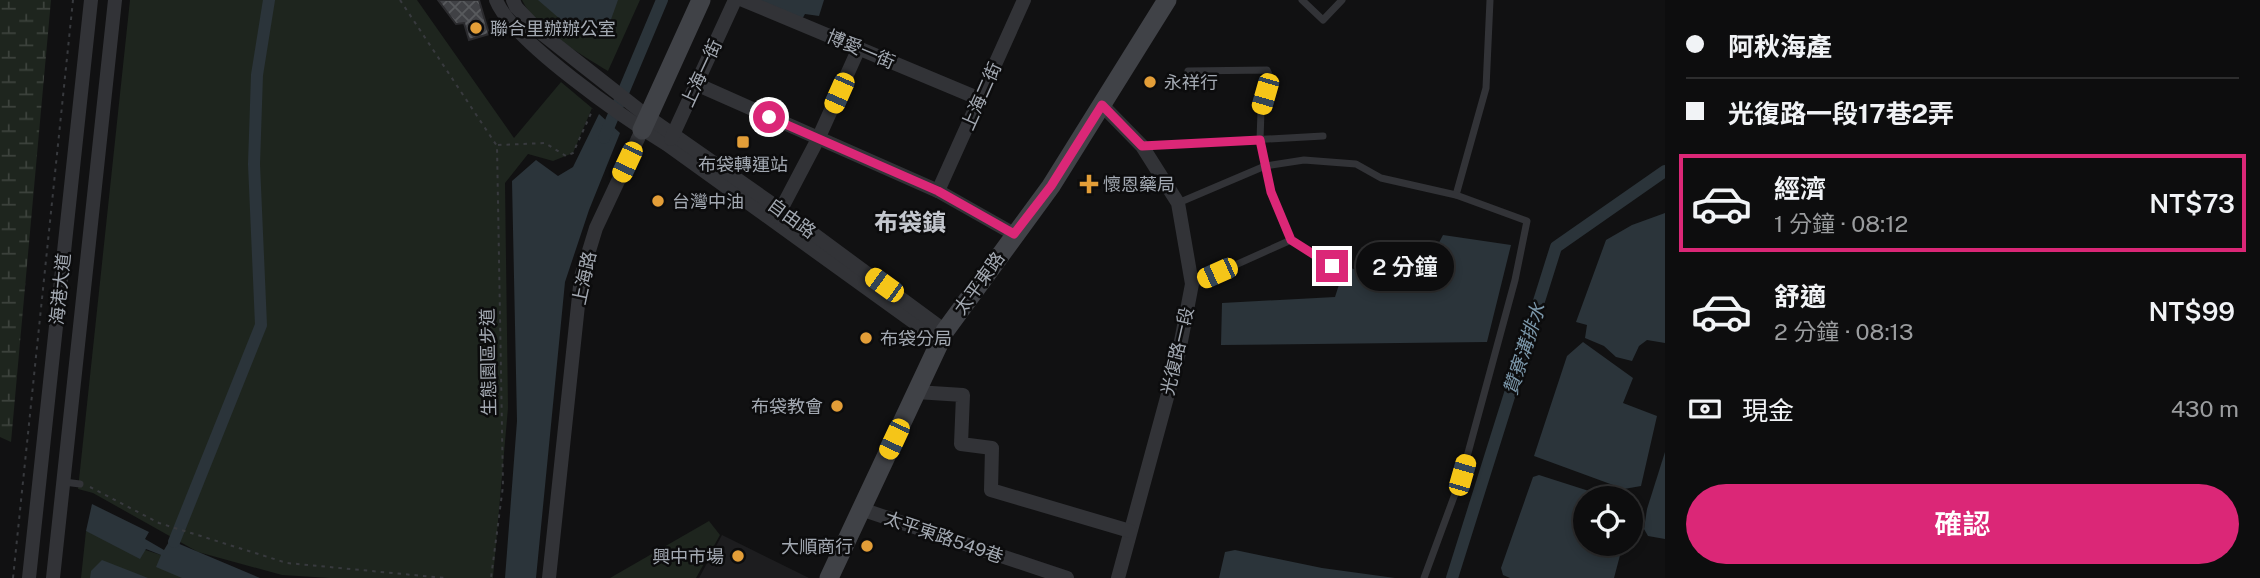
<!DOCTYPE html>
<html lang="zh-TW">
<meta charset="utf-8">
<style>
body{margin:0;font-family:"Public Sans","Noto Sans TC",sans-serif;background:#1b1b1c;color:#f1f3f6;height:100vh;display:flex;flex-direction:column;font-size:26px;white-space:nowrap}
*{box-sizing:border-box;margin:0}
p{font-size:23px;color:#9a9c9e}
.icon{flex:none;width:38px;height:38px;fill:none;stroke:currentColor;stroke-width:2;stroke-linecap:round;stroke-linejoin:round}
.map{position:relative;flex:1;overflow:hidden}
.drawer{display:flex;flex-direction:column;background:#0d0d0e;width:595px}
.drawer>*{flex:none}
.banner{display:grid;align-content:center;height:154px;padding:0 21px;background:#0d0d0e}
.tools{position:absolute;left:1573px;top:486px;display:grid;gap:14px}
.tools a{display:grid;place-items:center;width:70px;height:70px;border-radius:50%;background:#0d0d0e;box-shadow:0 4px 10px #0003,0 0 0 2px #2d2d2e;font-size:35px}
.end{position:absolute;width:32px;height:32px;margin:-16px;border:9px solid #db2777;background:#fff;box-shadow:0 0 0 4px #fff}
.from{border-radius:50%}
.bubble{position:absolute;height:49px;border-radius:24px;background:#0d0d0e;box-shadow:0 4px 10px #0003,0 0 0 2px #2d2d2e;font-size:23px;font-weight:600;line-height:49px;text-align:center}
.car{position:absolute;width:21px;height:42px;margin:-21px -10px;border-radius:9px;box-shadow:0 0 5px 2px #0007;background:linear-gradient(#f5c518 24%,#345 0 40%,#f5c518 0 76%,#345 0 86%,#f5c518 0)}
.banner b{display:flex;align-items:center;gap:24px;height:66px;font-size:26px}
.banner b+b{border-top:2px solid #2d2d2e}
.banner i{width:18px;height:18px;background:#f1f3f6}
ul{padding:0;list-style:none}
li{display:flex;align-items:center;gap:21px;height:98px;margin:0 14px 10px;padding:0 7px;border:4px solid transparent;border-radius:0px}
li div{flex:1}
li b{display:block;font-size:26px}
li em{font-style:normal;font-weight:600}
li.active{border-color:#db2777}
li>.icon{width:63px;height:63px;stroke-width:1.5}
.pay{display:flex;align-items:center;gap:18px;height:77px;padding:0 21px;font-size:26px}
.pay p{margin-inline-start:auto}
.primary-button{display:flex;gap:14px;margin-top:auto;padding:14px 21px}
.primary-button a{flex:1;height:80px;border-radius:42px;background:#db2777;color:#fff;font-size:28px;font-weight:600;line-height:80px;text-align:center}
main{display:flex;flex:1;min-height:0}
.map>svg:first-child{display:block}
.built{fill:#1d1d1f}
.wetland{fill:url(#wetland-marsh)}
.green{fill:#1e251e}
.water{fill:#2b343a}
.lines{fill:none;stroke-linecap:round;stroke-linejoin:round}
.canal{stroke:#2b343a;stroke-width:12}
.building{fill:url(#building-cross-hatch);stroke:#2b2b2e;stroke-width:2}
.path{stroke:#383a3e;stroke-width:2;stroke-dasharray:3.5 5;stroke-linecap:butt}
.lane{stroke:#323337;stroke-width:7}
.street{stroke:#323337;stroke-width:14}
.secondary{stroke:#404247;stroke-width:19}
.route{stroke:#db2777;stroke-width:9}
.poi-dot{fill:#e39e38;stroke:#0c0c0d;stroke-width:2.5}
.labels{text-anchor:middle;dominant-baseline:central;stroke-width:5;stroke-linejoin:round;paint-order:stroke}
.poi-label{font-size:18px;fill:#a3a9b2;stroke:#0c0c0d;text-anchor:start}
.street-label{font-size:18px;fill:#a3a9b2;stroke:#0c0c0d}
.water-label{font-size:19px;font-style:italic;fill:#7c98ab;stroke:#0c0c0d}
.district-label{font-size:24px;font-weight:bold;fill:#c4c7ce;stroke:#0c0c0d}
</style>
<main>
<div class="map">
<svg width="1665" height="578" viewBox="0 0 1665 578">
<defs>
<pattern id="wetland-marsh" width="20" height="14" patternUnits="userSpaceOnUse" patternTransform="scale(1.75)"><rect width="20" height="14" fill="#1e251e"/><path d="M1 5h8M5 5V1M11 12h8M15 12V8" fill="none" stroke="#3c423c"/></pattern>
<pattern id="building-cross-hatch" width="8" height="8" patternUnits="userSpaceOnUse" patternTransform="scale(1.75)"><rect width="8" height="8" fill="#404145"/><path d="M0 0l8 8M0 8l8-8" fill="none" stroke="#585a5d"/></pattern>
</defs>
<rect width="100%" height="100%" fill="#111112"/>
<path class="built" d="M722 535 809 578H699Z"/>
<path class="wetland" d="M0 0H51L11 442 0 437Z"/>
<g class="green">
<path d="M130 0H417L514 138 561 82 592 108 573 153 553 161 528 154 505 183 508 408 493 578H330L282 575 198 552 93 493 78 489Z"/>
<path d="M522 0H640L608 71C582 55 536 29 522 0Z"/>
<path d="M709 521 720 535 696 578H610Z"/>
<path d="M86 531 233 578H81Z"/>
</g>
<g class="water">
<path d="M538 0H618L609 25 590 31 575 32Z"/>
<path d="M755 0H824L819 16 805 14 801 21Z"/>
<path d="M599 114 620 133 589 210 565 282 536 578H505L517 421 512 181 536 160 558 176 573 167Z"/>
<path d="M1665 213V343L1647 340 1639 346 1632 361 1616 357 1604 346 1585 338 1587 325 1576 322 1606 240 1632 225Z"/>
<path d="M1443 235 1511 245 1487 342 1221 345 1222 303 1335 297 1345 266 1414 290Z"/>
<path d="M1583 342 1633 378 1623 403 1657 416 1641 486 1624 489 1534 456 1567 356Z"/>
<path d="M1665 452V539L1648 536 1644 529 1647 509Z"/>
<path d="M1539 475 1614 499H1586V544H1623L1614 578H1510L1503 575 1501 568 1533 477Z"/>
<path d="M92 504 149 532 145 539 164 550 170 540 260 578H182L156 567 161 555 146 549 140 559 86 531Z"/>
<path d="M1235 550 1322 568 1395 578H1219L1225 552Z"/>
<path d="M102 560 148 578H90L91 571Z"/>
</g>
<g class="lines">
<g class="canal">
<path d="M604 138 662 0"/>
<path d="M174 542 261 325 254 164 257 75 269 0"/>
<path d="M1452 578 1556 247 1665 171"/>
</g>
</g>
<path class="building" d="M438 0H479L489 34 469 40 464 23 456 24Z"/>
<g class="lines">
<g class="path">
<path d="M400 0 497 146 503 486 491 578"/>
<path d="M498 145 545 143 566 156 573 153 593 109"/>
<path d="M90 487 159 523 287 563 445 578"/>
<path d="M13 578 73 0"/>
</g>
<g class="lane">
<path d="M1302 0 1323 20 1342 0"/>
<path d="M1188 71 1267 70 1270 77 1261 111 1260 140 1271 193 1291 240 1332 266"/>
<path d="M1142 146 1323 136"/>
<path d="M1456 195 1486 88 1490 0"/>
<path d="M1178 203 1265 166 1304 160 1356 164 1381 178 1456 195 1527 221 1515 280 1462 475 1424 578"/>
<path d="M1193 284 1291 240"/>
<path d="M64 482 80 484"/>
</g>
<g class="street">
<path d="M496 0C512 41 627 120 668 145L940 341"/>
<path d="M513 0 516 7 540 32 648 117 781 210 945 331"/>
<path d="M743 0 980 99"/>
<path d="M696 84 938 191 1014 234"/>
<path d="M1102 105 1142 146 1178 203 1192 284 1178 357 1118 578"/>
<path d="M671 139 735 0"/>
<path d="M938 191 1024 0"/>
<path d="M777 217 818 139 859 48"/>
<path d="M916 392 963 395 961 444 992 448 991 490 1130 531"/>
<path d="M861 509 1067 578"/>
<path d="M29 578 91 0"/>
<path d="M53 578 115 0"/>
<path d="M549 578 581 277 596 228 642 130"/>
</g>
<g class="secondary">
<path d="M642 130 701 0"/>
<path d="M829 578 945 331 1051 186 1167 0"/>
</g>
</g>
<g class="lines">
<path class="route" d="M769 117 938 191 1014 234 1051 186 1102 105 1142 146 1260 140 1271 192 1291 240 1332 266"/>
</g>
<g class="poi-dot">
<circle cx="476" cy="28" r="7"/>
<circle cx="1150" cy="82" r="7"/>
<rect x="736" y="135" width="14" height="14" rx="3.5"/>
<path d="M1085.5 173.5h7v7h7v7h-7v7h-7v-7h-7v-7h7z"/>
<circle cx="658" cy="201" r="7"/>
<circle cx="866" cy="338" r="7"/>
<circle cx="837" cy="406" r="7"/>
<circle cx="867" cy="546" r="7"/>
<circle cx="738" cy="556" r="7"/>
</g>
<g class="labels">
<g class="poi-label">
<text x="490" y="28">聯合里辦辦公室</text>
<text x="1164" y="82">永祥行</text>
<text x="743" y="164" text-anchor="middle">布袋轉運站</text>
<text x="1103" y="184">懷恩藥局</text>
<text x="672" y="201">台灣中油</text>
<text x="880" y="338">布袋分局</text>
<text x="823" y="406" text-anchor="end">布袋教會</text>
<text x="853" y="546" text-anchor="end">大順商行</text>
<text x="724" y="556" text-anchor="end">興中市場</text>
</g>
<g class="street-label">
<text transform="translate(861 49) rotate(23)">博愛一街</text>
<text transform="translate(701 73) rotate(-65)">上海一街</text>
<text transform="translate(981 96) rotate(-66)">上海二街</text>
<text transform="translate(792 218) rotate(36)">自由路</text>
<text transform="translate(584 278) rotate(-78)">上海路</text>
<text transform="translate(979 283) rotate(-54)">太平東路</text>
<text transform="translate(60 289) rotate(-84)">海港大道</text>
<text transform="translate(1177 351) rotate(-77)">光復路一段</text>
<text transform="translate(488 362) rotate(-91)">生態園區步道</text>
<text transform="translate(944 537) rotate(19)">太平東路549巷</text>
</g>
<g class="water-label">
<text transform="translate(1524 349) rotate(-72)">贊寮溝排水</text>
</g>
<g class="district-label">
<text x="910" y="222">布袋鎮</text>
</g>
</g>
</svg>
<div class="tools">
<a><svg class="icon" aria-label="locate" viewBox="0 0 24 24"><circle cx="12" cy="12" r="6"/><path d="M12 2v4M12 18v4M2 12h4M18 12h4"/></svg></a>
</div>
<i class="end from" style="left:769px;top:117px"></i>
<i class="end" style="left:1332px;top:266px"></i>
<div class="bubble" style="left:1356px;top:242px;width:98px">2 分鐘</div>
<i class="car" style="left:839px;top:93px;rotate:204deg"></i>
<i class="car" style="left:1265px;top:94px;rotate:196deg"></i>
<i class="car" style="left:627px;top:162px;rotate:205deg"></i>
<i class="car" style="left:1217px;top:273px;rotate:246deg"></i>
<i class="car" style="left:884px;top:285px;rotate:306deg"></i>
<i class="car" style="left:894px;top:439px;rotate:205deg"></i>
<i class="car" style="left:1462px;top:475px;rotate:16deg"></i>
</div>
<section class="drawer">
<div class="banner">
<b><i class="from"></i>阿秋海產</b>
<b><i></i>光復路一段17巷2弄</b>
</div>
<ul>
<li class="active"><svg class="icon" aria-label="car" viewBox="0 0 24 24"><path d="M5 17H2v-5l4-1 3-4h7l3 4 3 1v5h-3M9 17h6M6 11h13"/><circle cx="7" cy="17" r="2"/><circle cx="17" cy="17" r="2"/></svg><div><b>經濟</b><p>1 分鐘 · 08:12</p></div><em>NT$73</em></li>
<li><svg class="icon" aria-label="car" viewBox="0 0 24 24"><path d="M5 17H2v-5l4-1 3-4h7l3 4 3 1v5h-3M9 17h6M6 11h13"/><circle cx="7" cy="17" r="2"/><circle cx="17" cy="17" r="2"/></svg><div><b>舒適</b><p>2 分鐘 · 08:13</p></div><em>NT$99</em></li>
</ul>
<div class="pay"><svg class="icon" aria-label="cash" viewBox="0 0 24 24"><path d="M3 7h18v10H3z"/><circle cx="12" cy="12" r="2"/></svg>現金<p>430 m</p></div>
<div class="primary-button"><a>確認</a></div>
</section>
</main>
